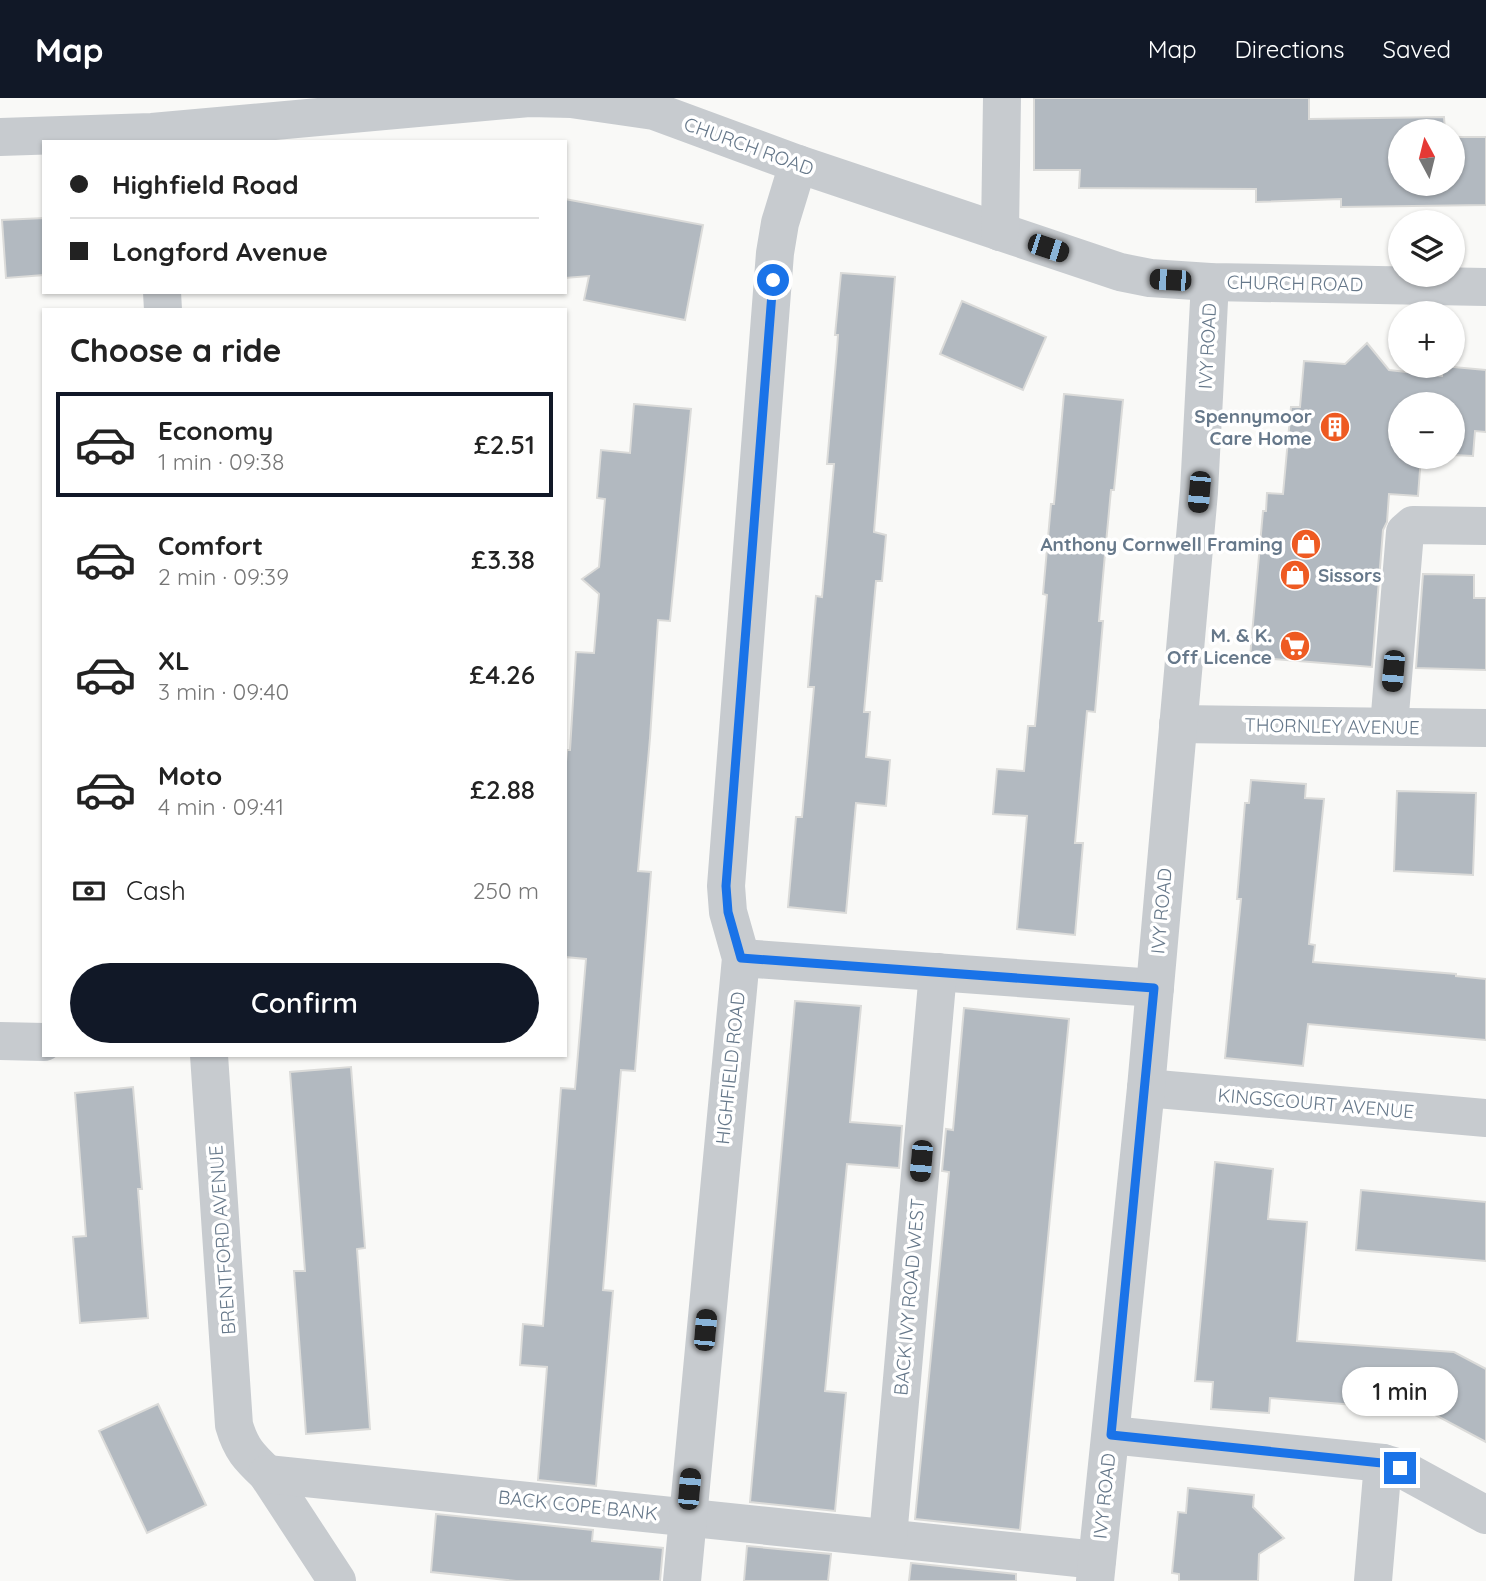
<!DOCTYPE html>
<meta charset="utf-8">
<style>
body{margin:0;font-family:Quicksand,sans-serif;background:#f6f6f6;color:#222;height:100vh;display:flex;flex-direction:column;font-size:26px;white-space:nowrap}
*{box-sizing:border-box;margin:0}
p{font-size:23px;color:#767676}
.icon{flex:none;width:38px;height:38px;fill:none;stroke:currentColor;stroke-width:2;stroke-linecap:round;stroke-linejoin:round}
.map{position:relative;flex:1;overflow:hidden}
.sheet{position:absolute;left:42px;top:210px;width:525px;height:749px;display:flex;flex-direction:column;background:#fff;border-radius:0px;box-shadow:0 2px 5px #0004}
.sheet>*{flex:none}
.hud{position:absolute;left:42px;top:42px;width:525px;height:154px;border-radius:0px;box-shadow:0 2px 5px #0004;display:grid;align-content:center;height:154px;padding:0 28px;background:#fff}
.needle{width:46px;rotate:353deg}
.buttons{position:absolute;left:1388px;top:21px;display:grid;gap:14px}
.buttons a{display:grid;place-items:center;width:77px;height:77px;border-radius:50%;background:#fff;box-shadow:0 2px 5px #0004;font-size:35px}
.end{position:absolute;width:32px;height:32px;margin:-16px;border:9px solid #1a73e8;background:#fff;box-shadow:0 0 0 4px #fff}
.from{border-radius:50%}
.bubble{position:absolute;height:49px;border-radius:24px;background:#fff;box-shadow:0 2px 5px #0004;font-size:23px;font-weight:600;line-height:49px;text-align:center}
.car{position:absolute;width:21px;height:42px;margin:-21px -10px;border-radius:9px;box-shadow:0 0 5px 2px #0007;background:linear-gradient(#222 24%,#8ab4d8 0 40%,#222 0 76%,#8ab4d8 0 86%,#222 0)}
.hud b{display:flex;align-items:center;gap:24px;height:66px;font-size:26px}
.hud b+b{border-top:2px solid #e0e0e0}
.hud i{width:18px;height:18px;background:#222}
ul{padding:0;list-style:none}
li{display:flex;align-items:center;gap:21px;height:105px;margin:0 14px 10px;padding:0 14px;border:4px solid transparent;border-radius:0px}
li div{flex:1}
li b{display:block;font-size:26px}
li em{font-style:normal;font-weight:600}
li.current{border-color:#111827}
li>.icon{width:63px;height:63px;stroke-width:1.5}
h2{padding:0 28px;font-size:32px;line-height:84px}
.pay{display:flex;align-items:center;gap:18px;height:77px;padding:0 28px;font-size:26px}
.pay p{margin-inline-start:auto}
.button{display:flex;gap:14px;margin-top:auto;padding:14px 28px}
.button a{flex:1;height:80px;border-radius:42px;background:#111827;color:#fff;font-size:28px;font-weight:600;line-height:80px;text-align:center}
header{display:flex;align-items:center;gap:42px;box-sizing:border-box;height:98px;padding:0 35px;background:#111827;color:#fff}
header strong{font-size:33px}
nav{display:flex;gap:38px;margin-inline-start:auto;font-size:24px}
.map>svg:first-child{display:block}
.building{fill:#b2b9c0;stroke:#dbdbd9;stroke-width:2}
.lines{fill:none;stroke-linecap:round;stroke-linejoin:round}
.minor{stroke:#c7cbcf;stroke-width:38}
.route{stroke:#1a73e8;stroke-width:9}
.labels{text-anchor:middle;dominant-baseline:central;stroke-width:7;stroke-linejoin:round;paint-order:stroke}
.street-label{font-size:19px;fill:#66788a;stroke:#fff}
.poi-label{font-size:19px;font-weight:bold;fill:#66788a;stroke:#fff;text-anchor:end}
</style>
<header>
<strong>Map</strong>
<nav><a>Map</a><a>Directions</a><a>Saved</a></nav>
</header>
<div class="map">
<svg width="1486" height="1483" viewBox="0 0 1486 1483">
<rect width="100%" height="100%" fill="#f9f9f7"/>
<g class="building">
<path d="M1034 0H1309V21L1444 19 1445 33H1400V86H1452V39H1486V107L1341 109V101L1256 104V91L1079 90 1080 72H1034Z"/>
<path d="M565 101 703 127 685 222 584 202 589 178 565 180Z"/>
<path d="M44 120V177L6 180 2 122Z"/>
<path d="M841 175 895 179 874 434 886 437 882 483H876L864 614H870L866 659 890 662 886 708 856 705 846 815 788 809 796 719H802L814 589H808L812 543 816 498 822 499 834 366H827L837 251 838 237H835Z"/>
<path d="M962 203 1046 239 1023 292 940 256Z"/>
<path d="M1367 245 1389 272 1442 278 1443 268 1486 272V334L1475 333 1473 358 1452 357V306H1400V359H1421L1418 398 1389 396 1387 424 1383 432 1372 569 1250 559 1263 413H1266L1267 395 1283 396 1291 309H1300L1304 263 1345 266Z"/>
<path d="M1064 296 1123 302 1114 392H1111L1105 456 1099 523H1103L1095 614 1087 613 1081 678 1075 745H1083L1075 837 1017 831 1027 718 993 716 997 671 1024 673 1028 628H1035L1047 497 1043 496 1051 406H1054Z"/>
<path d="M634 306 691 311 670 523 658 522 650 640 638 773 651 774 635 973 621 972 603 1192 613 1193 596 1388 538 1382 547 1269 520 1267 523 1226 543 1228 561 990 575 991 586 861 565 859V676L567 652H570L576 554 594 555 599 496 582 481 599 469 605 401 597 400 601 352 630 355Z"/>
<path d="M1423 476 1474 477V500H1486V572L1416 570Z"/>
<path d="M1251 682 1306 686 1305 700 1324 701 1309 846 1315 847 1313 864 1456 876V878L1486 881V942L1308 926 1303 968 1225 960 1241 801H1237L1245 705H1249Z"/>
<path d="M1397 693 1476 695 1473 777 1394 773Z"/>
<path d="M795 903 861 908 850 1024 902 1028 899 1070 847 1066 825 1293 846 1295 835 1413 750 1404Z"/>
<path d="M964 910 1069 921 1020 1432 915 1421 949 1074 942 1073 946 1031 953 1032Z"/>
<path d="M351 969 365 1150 357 1151 370 1331 306 1336 294 1173H305L290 974Z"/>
<path d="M133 989 142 1091H138L148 1220 80 1225 73 1139 86 1138 75 995Z"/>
<path d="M1215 1064 1273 1071 1268 1121 1307 1124 1297 1243 1454 1254 1486 1271V1344L1428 1313 1270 1300 1269 1315 1211 1311 1213 1284 1195 1283Z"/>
<path d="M1361 1092 1486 1104V1163L1356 1152Z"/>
<path d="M158 1306 206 1407 147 1435 99 1333Z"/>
<path d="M1188 1390 1254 1397 1253 1409 1284 1440 1259 1456 1258 1483H1179V1476L1172 1475 1178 1414 1186 1415Z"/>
<path d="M436 1416 593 1432 592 1443 663 1450 660 1483H516L431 1474Z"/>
<path d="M747 1448 831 1456 828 1483H744Z"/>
<path d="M911 1465 1016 1476V1483H909Z"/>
</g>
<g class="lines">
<g class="minor">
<path d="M0 39 152 34 529 0 571 1 654 13 798 66 1120 174 1150 180 1210 184 1486 189"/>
<path d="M1000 134 1002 0"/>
<path d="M162 194 163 212"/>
<path d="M1178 626 1486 630"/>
<path d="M1389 628 1405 434 1413 427 1486 428"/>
<path d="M741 860 1155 890"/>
<path d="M0 943 44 944"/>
<path d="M209 957 234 1327C241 1351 249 1359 267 1376L337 1483"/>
<path d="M1146 990 1486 1020"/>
<path d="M1111 1337 1383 1365 1400 1370 1486 1417"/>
<path d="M267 1376 1097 1462"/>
<path d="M888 1439 938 874"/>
<path d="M682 1483 741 860 728 814 726 788 775 155 780 125 798 66"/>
<path d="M1095 1483 1146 990 1199 394 1210 184"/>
<path d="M1373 1483 1383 1365"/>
</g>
</g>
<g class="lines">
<path class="route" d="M773 182 726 788 728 814 741 860 1154 890 1111 1337 1382 1365 1400 1370"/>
</g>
<defs>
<g id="building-disc" transform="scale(1.575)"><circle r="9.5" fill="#ee5a22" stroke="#fff"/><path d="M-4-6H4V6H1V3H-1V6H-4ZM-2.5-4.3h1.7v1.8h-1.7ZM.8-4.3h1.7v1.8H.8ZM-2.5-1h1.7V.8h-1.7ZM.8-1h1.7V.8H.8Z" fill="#fff"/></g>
<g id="shop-disc" transform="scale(1.575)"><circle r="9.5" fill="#ee5a22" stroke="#fff"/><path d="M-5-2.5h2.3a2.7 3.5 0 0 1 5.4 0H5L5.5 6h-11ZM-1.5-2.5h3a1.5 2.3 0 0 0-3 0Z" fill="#fff"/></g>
<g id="supermarket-disc" transform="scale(1.575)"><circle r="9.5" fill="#ee5a22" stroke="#fff"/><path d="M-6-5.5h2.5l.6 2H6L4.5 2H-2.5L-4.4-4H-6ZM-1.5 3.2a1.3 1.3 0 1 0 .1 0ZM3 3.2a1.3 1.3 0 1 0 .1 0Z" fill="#fff"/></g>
</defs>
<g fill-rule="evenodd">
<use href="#building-disc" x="1335" y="329"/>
<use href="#shop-disc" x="1306" y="446"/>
<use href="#shop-disc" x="1295" y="477"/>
<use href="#supermarket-disc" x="1295" y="548"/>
</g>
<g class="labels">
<g class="street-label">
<text transform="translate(749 48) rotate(20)">CHURCH ROAD</text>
<text transform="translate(1295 185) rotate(1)">CHURCH ROAD</text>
<text transform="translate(1207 248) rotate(-87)">IVY ROAD</text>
<text transform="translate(1332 628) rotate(1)">THORNLEY AVENUE</text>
<text transform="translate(1161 813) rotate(-85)">IVY ROAD</text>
<text transform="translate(730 970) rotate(-84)">HIGHFIELD ROAD</text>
<text transform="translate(1316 1005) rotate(5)">KINGSCOURT AVENUE</text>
<text transform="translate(222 1142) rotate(-94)">BRENTFORD AVENUE</text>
<text transform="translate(909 1199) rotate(-85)">BACK IVY ROAD WEST</text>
<text transform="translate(1104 1398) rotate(-84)">IVY ROAD</text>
<text transform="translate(578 1407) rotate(6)">BACK COPE BANK</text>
</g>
<g class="poi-label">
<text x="1312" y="318">Spennymoor<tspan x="1312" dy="22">Care Home</tspan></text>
<text x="1283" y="446">Anthony Cornwell Framing</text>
<text x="1318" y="477" text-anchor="start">Sissors</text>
<text x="1272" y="537">M. &amp; K.<tspan x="1272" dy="22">Off Licence</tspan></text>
</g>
</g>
</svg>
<div class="buttons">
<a><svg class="needle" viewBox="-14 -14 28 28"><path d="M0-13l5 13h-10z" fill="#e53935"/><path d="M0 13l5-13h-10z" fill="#767676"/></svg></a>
<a><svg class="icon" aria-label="layers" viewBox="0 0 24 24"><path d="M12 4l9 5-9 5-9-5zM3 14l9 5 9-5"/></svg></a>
<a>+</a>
<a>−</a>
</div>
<i class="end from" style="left:773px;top:182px"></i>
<i class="end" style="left:1400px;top:1370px"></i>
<div class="bubble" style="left:1342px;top:1269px;width:116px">1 min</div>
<i class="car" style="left:1048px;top:150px;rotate:108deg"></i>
<i class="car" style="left:1170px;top:182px;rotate:273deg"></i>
<i class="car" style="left:1199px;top:394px;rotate:185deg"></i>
<i class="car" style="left:1393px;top:573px;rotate:185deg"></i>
<i class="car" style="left:921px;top:1063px;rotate:185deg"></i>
<i class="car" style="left:705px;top:1232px;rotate:5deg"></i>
<i class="car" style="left:689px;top:1391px;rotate:5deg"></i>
<div class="hud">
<b><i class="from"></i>Highfield Road</b>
<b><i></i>Longford Avenue</b>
</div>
<section class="sheet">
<h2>Choose a ride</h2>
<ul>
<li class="current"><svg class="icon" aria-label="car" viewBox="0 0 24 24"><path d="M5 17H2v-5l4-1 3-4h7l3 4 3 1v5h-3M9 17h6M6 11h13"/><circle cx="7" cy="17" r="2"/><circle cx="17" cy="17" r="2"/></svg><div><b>Economy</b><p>1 min · 09:38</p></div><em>£2.51</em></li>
<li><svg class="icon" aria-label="car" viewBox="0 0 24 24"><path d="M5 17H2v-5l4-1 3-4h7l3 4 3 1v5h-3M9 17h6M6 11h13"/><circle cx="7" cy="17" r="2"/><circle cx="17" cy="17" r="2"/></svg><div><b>Comfort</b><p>2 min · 09:39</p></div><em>£3.38</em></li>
<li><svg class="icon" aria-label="car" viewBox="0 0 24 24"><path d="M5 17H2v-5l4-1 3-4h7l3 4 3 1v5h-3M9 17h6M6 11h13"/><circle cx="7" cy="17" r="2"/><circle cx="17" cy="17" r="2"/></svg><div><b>XL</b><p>3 min · 09:40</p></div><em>£4.26</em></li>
<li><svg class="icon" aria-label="car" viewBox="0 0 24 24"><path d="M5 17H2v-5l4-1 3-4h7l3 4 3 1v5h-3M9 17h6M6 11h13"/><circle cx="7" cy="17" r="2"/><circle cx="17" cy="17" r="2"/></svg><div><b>Moto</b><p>4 min · 09:41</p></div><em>£2.88</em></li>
</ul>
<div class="pay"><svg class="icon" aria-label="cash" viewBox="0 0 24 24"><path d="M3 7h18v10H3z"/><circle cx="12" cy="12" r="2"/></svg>Cash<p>250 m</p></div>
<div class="button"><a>Confirm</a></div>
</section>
</div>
